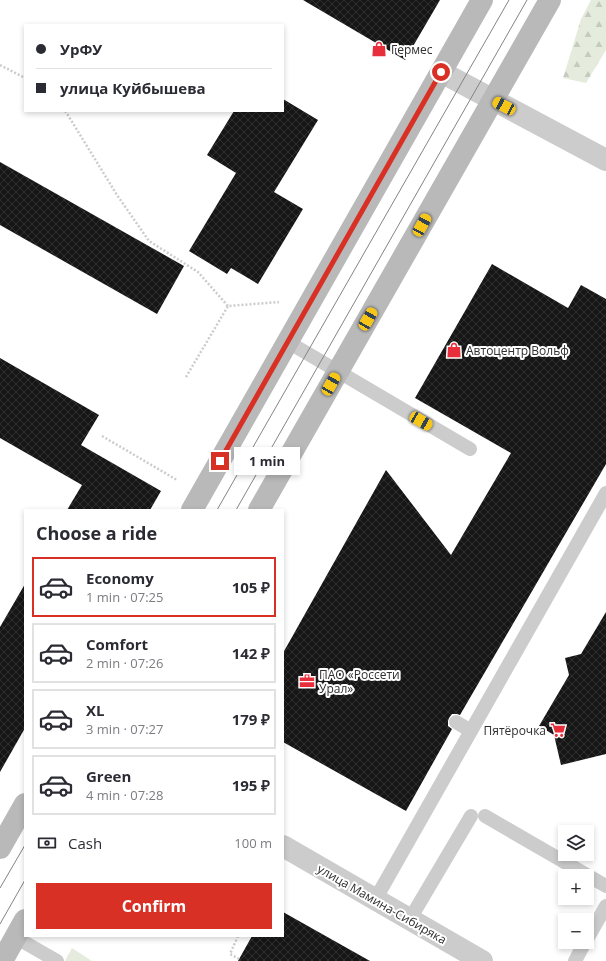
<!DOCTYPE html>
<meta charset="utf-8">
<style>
body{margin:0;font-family:"Open Sans",sans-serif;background:#f7f7f7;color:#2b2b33;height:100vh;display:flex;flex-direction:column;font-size:15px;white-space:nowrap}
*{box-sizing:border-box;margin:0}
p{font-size:13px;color:#7c7c81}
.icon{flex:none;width:22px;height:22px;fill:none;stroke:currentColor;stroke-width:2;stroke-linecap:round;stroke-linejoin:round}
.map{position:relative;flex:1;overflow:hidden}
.details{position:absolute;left:24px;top:509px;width:260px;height:428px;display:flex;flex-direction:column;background:#fff;border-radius:0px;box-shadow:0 2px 6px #0003}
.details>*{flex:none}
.top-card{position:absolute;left:24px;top:24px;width:260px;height:88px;border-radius:0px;box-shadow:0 2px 6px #0003;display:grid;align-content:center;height:88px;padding:0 12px;background:#fff}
.buttons{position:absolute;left:558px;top:825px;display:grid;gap:8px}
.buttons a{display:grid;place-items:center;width:36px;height:36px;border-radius:0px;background:#fff;box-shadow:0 2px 6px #0003;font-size:20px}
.end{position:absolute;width:18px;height:18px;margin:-9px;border:5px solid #d93025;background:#fff;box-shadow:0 0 0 2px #fff}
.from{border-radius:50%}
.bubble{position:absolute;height:28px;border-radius:0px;background:#fff;box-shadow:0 2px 6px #0003;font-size:13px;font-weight:700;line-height:28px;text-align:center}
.car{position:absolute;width:12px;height:24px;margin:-12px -6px;border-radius:5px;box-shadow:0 0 3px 1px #0007;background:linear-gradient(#f5c518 24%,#345 0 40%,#f5c518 0 76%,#345 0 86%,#f5c518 0)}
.top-card b{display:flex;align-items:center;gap:14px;height:38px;font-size:15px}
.top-card b+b{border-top:1px solid #e1e1e2}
.top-card i{width:10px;height:10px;background:#2b2b33}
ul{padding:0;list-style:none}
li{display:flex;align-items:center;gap:12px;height:60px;margin:0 8px 6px;padding:0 4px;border:2px solid #e1e1e2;border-radius:0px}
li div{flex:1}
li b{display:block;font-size:15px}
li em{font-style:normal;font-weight:700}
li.active{border-color:#d93025}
li>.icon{width:36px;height:36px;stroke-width:1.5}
h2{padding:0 12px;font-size:18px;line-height:48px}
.pay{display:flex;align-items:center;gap:10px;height:44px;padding:0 12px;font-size:15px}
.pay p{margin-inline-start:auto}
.cta{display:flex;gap:8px;margin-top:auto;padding:8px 12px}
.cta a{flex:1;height:46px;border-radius:0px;background:#d93025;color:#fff;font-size:16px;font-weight:700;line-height:46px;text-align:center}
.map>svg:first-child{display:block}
.forest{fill:url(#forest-firs)}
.park{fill:url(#park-tufts)}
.building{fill:url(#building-cross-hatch)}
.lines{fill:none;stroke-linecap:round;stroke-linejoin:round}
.path{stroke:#ccc;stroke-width:2.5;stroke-dasharray:2 2;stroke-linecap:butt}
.service{stroke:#ccc;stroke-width:14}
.minor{stroke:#ccc;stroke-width:22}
.secondary{stroke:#b9b9b9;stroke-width:22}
.tram{stroke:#848484;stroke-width:1}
.route{stroke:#d93025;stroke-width:5}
.labels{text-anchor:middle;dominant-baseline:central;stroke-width:4;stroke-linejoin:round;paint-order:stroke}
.poi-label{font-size:12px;fill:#2f2f2f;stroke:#fff;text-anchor:start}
.street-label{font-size:12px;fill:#2f2f2f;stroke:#fff}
</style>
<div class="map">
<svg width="606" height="961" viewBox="0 0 606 961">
<defs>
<pattern id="forest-firs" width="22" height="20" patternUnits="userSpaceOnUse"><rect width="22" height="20" fill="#e5ecdd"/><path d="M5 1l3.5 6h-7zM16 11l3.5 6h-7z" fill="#c5cbbe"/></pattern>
<pattern id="park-tufts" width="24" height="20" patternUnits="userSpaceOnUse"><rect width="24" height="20" fill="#e5ecdd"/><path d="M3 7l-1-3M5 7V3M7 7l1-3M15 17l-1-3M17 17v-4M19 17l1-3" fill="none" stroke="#c5cbbe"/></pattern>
<pattern id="building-cross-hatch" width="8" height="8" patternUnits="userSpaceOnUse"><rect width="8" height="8" fill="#161616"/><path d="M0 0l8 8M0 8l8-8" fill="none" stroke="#303030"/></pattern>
</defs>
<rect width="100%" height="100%" fill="#fff"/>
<path class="forest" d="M591 0H606V50L586 83 563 78 581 19Z"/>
<path class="park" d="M72 948 92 961H65Z"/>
<g class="building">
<path d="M303 0H440L405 60Z"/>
<path d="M283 99 318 120 274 192 303 209 258 284 231 268 227 274 189 251 236 173 207 155 234 111H283Z"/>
<path d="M0 162 184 266 157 314 0 225Z"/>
<path d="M492 264 568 308 581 285 606 299V464L460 715 457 714H452L449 718 448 721V726L452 729 406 811 283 742V653L386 470 451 555 511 453 415 398Z"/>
<path d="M0 358 99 415 81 445 161 491 150 510H67L82 485 0 438Z"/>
<path d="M25 584V728L0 772V627Z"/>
<path d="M606 612V754L561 765 554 735 539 726 569 675 565 658 581 654Z"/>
<path d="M283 912 370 961H238L252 936H283Z"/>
</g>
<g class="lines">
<g class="path">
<path d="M0 65 25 78"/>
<path d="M65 111 66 112 117 195 149 241 198 272 228 306"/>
<path d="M186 377 228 306 279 302"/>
<path d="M102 436 177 480"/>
<path d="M238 936 230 954 239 959"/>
</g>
<g class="service">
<path d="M288 342 470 449"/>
<path d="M456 722 471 731"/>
<path d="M485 816 606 886"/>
<path d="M375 900 606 493"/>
<path d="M410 919 471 816"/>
<path d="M15 937 57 961"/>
<path d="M587 939 606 906"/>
<path d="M575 961 585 942"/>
</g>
<g class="minor">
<path d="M441 72 606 160"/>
<path d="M283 846 482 961"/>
</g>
<g class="secondary">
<path d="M192 510 482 0"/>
<path d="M259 510 550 0"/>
<path d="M0 848 25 804"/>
<path d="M2 961 25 920"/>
</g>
<g class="tram">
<path d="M217 510 509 0"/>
<path d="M236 510 527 0"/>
<path d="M0 888 25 845"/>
<path d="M0 924 25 880"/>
</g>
</g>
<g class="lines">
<path class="route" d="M220 461 441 72"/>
</g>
<defs>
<g id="shop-bare" transform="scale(1.2)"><path d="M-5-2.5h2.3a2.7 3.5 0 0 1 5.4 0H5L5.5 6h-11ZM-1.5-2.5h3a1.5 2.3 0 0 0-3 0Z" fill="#e92e3b" stroke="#fff" stroke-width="2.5" paint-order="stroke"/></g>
<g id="office-bare" transform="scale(1.2)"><path d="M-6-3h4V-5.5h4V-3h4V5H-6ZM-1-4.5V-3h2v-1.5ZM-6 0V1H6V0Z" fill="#e92e3b" stroke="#fff" stroke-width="2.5" paint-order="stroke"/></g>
<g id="supermarket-bare" transform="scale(1.2)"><path d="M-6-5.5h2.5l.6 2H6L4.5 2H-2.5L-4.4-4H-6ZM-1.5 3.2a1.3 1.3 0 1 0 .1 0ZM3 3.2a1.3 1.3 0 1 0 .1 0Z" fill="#e92e3b" stroke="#fff" stroke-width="2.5" paint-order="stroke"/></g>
</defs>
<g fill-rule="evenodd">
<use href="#shop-bare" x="379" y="49"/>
<use href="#shop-bare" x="454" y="350"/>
<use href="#office-bare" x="307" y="681"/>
<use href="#supermarket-bare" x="558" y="730"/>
</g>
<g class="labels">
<g class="poi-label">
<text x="391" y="49">Гермес</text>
<text x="466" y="350">Автоцентр Вольф</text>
<text x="319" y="674">ПАО «Россети<tspan x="319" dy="14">Урал»</tspan></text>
<text x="546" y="730" text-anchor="end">Пятёрочка</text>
</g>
<g class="street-label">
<text transform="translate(382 904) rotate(30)">улица Мамина-Сибиряка</text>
</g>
</g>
</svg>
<div class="buttons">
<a><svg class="icon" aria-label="layers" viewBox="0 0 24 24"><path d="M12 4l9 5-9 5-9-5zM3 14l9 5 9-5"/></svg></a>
<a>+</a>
<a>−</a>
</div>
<i class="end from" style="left:441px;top:72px"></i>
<i class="end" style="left:220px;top:461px"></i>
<div class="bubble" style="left:234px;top:447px;width:66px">1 min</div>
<i class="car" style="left:504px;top:106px;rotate:298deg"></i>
<i class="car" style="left:422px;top:225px;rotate:29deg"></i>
<i class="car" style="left:368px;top:319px;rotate:30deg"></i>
<i class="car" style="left:331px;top:384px;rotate:30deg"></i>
<i class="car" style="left:421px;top:421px;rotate:120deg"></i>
<div class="top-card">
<b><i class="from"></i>УрФУ</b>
<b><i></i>улица Куйбышева</b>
</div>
<section class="details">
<h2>Choose a ride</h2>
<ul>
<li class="active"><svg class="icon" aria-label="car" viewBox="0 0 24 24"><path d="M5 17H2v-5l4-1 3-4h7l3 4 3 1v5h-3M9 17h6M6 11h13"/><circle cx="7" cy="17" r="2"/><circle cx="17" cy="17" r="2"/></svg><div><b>Economy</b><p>1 min · 07:25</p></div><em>105 ₽</em></li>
<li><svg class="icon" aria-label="car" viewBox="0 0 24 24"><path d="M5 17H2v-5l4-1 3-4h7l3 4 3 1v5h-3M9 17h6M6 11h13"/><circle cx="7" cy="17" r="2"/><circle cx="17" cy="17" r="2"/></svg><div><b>Comfort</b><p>2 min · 07:26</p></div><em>142 ₽</em></li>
<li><svg class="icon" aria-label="car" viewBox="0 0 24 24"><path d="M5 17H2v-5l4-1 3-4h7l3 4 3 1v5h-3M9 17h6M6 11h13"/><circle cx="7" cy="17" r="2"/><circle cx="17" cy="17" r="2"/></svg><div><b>XL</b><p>3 min · 07:27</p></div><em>179 ₽</em></li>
<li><svg class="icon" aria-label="car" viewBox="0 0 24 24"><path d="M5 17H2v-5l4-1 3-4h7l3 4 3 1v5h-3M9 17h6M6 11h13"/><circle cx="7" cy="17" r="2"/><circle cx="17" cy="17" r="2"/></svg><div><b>Green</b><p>4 min · 07:28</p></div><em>195 ₽</em></li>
</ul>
<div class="pay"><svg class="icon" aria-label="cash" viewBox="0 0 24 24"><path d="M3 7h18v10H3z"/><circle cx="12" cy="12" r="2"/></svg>Cash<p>100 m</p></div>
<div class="cta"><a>Confirm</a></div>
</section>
</div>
